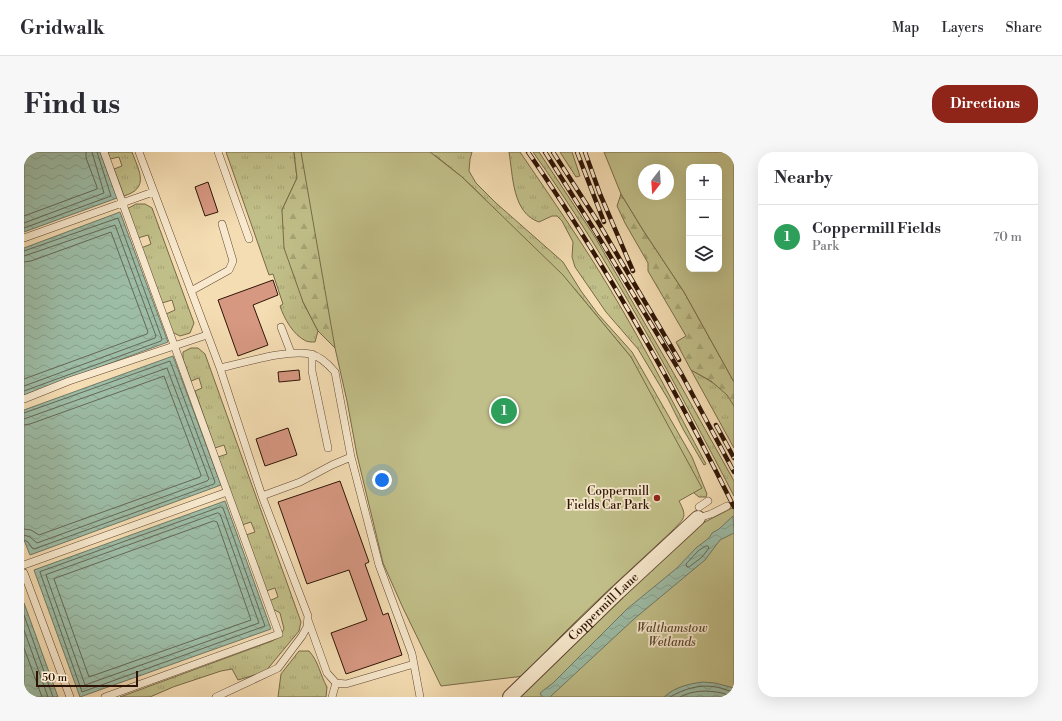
<!DOCTYPE html>
<meta charset="utf-8">
<style>
:root{--surface:#fff;--page:#f7f7f7;--text:#2b2b33;--muted:#7c7c81;--line:#e1e1e2;--accent:#8f2418}
body{margin:0;font-family:"Libre Bodoni",serif;background:var(--page);color:var(--text)}
.controls{position:absolute;right:12px;top:12px;display:grid;overflow:hidden;border-radius:8px;box-shadow:0 4px 16px #0002}
.controls button{width:36px;height:36px;display:grid;place-items:center;padding:0;border:0;border-bottom:1px solid var(--line);background:var(--surface);color:var(--text);font:20px sans-serif}
.compass{position:absolute;left:614px;top:12px;width:36px;height:36px;border-radius:50%;background:var(--surface);box-shadow:0 4px 16px #0002;rotate:197deg}
.scale{position:absolute;left:12px;bottom:10px;width:102px;box-sizing:border-box;padding-left:4px;border:2px solid #2e1406;border-top:0;font-size:11px;line-height:14px;white-space:nowrap;color:#2e1406;-webkit-text-stroke:3px #f8e9ce;paint-order:stroke}
.you{position:absolute;left:358px;top:328px;width:14px;height:14px;margin:-10px;border:3px solid #fff;border-radius:50%;background:#1a73e8;box-shadow:0 0 0 6px #1a73e833}
.badge{display:grid;place-items:center;width:26px;height:26px;border-radius:50%;background:var(--accent);color:#fff;font-size:13px;font-weight:700}
.pin{position:absolute;translate:-50% -50%;border:2px solid #fff;box-shadow:0 1px 4px #0006}
.list{margin:0;padding:0;list-style:none}
h2{display:flex;justify-content:space-between;align-items:center;height:52px;margin:0;padding:0 16px;font-size:17px}
h2 small{font-size:13px;font-weight:400;color:var(--muted)}
.list li{display:grid;grid-template-columns:26px 1fr auto;gap:12px;align-items:center;box-sizing:border-box;height:64px;padding:0 16px;border-top:1px solid var(--line)}
.list b{display:block;font-size:15px;white-space:nowrap}
.list p{margin:0;font-size:13px;white-space:nowrap;color:var(--muted)}
.list em{font-size:13px;font-style:normal;color:var(--muted)}
.icon{flex:none;width:22px;height:22px;fill:none;stroke:currentColor;stroke-width:2;stroke-linecap:round;stroke-linejoin:round}
.map{position:relative;flex:none;width:710px;height:545px;overflow:hidden;border-radius:16px}
header{display:flex;align-items:center;gap:24px;box-sizing:border-box;height:56px;padding:0 20px;background:var(--surface);border-bottom:1px solid var(--line)}
header strong{font-size:19px}
nav{display:flex;gap:22px;margin-inline-start:auto;font-size:14px}
.intro{display:flex;align-items:center;justify-content:space-between;box-sizing:border-box;height:96px;padding:0 24px}
h1{margin:0;font-size:28px}
.button{padding:10px 18px;border-radius:16px;background:var(--accent);color:#fff;font-size:14px;font-weight:700}
main{display:flex;gap:24px;padding:0 24px}
aside{flex:1;background:var(--surface);border-radius:16px;box-shadow:0 4px 16px #0002}
.map>svg:first-child{display:block}
.grass{fill:url(#grass-tufts);stroke:#786a48}
.forest{fill:url(#forest-firs);stroke:#786a48}
.green{fill:#c1bf89;stroke:#786a48;fill-rule:evenodd}
.water{fill:url(#water-waves);stroke:#717967}
.lines{fill:none;stroke-linecap:round;stroke-linejoin:round}
.shore{stroke:#666856;stroke-width:1}
.building{fill:#d79882;stroke:#2e1406}
.lane-casing{stroke:#604631;stroke-width:8}
.street-casing{stroke:#604631;stroke-width:16}
.lane{stroke:#f8e9ce;stroke-width:7}
.street{stroke:#f8e9ce;stroke-width:14}
.rail-casing{stroke:#2e1406;stroke-width:4.5}
.rail{stroke:#f8e9ce;stroke-width:3;stroke-dasharray:9;stroke-linecap:butt}
.poi-dot{fill:#8f2418;stroke:#f8e9ce;stroke-width:1.5}
.labels{text-anchor:middle;dominant-baseline:central;stroke-width:3.5;stroke-linejoin:round;paint-order:stroke}
.poi-label{font-size:12px;fill:#2e1406;stroke:#f8e9ce;text-anchor:end}
.street-label{font-size:12px;fill:#2e1406;stroke:#f8e9ce}
.park-label{font-size:12px;font-style:italic;fill:#5a472d;stroke:#f8e9ce}
</style>
<header>
<strong>Gridwalk</strong>
<nav><a>Map</a><a>Layers</a><a>Share</a></nav>
</header>
<div class="intro"><h1>Find us</h1><a class="button">Directions</a></div>
<main>
<div class="map">
<svg width="710" height="545" viewBox="0 0 710 545">
<defs>
<pattern id="grass-tufts" width="24" height="20" patternUnits="userSpaceOnUse"><rect width="24" height="20" fill="#c1bf89"/><path d="M3 7l-1-3M5 7V3M7 7l1-3M15 17l-1-3M17 17v-4M19 17l1-3" fill="none" stroke="#a6a375"/></pattern>
<pattern id="forest-firs" width="22" height="20" patternUnits="userSpaceOnUse"><rect width="22" height="20" fill="#c1bf89"/><path d="M5 1l3.5 6h-7zM16 11l3.5 6h-7z" fill="#a6a375"/></pattern>
<pattern id="water-waves" width="16" height="10" patternUnits="userSpaceOnUse"><rect width="16" height="10" fill="#9dbda7"/><path d="M0 5q4-4 8 0t8 0" fill="none" stroke="#88a28e"/></pattern>
</defs>
<rect width="100%" height="100%" fill="#f5ddb3"/>
<filter id="stains"><feTurbulence type="fractalNoise" baseFrequency=".005" numOctaves="4"/><feColorMatrix values="0 0 0 0 .2 0 0 0 0 .09 0 0 0 0 .02 0 0 0 .5 -.17"/></filter>
<radialGradient id="worn" r=".72"><stop offset=".6" stop-color="#630" stop-opacity="0"/><stop offset="1" stop-color="#630" stop-opacity=".3"/></radialGradient>
<!-- grass -->
<path class="grass" d="M84 0H108C115 19 126 36 100 44L90 17 98 14 95 5 86 7Z
M202 0H270L273 26 258 58 279 150 294 179 291 190C288 190 284 190 282 189 269 183 260 166 256 154L259 152 249 122 245 123Z
M390 0H448L446 7 445 19 452 31 472 51 539 110 557 139 574 162 608 200 668 305 683 342 682 345H675L670 341 607 205 549 135 536 140 458 44 438 25 412 4Z
M485 0H496C528 47 560 93 589 142 622 197 651 255 682 312L680 313 659 277 644 247 614 197 582 160 551 115 548 105 549 90 538 69 533 64H528L515 70C488 61 489 23 485 0Z
M509 0H515L571 85 657 234 710 329V344C649 227 586 108 509 0Z
M536 0H548L556 24 552 25Z
M112 52H121L128 56 170 171 166 181 156 184 148 180 142 162 151 158 148 148 138 151 117 96 127 92 124 83 114 86 103 57Z
M167 196H174L181 202 277 470 275 479 241 520 214 528 208 517 197 519 149 535 126 545H96L248 489 255 485 260 477 256 461 249 457 245 449 254 445 251 436 242 439 222 383 231 380 227 370 218 373 194 305 203 302 200 293 191 296 171 239 178 236 175 226 167 229 159 207V200Z
M667 218C681 226 705 238 710 254 710 262 710 287 710 296Z
M275 499H285C295 510 296 523 303 535L302 545H254L257 522Z"/>
<!-- forest -->
<path class="forest" d="M270 0H327L311 196 294 179 279 150 260 96 258 58 273 26Z
M597 42 619 78 660 140 710 230V254L703 243 687 229 667 218 652 190 662 184 624 119V111L601 71 593 54Z"/>
<!-- green -->
<path class="green" d="M277 0H406L438 25 539 123 607 205 678 336 655 349C664 366 660 366 648 379 598 426 545 472 500 524L417 534 379 456 359 411 333 303 323 249 311 196Z
M580 0H710V230L660 140 619 78 597 42ZM665 15H695V117H665ZM620 18H644V42H620Z
M710 355V545H496L645 401 677 372Z"/>
<!-- water -->
<path class="water" d="M0 0H76L93 46 0 80Z
M96 60 144 190 0 243V96Z
M149 204 197 333 6 403 0 388V258Z
M201 349 247 477 56 545 10 418Z
M709 364 710 381 696 388 681 408 610 467 526 545H518L516 541 529 531 603 457 653 416 672 396 685 386 688 381 695 377Z
M0 451 34 545H0Z
M679 530 691 531 710 536V545H640C651 535 664 532 679 530Z"/>
<g class="lines">
<!-- shore -->
<path class="shore" d="M0 64 73 37V35L62 6V0
M0 71 80 41 68 0
M0 76 87 44 73 0
M0 99 94 66 138 187 137 189 0 239
M0 104 91 73 132 184 131 186 0 234
M0 110 7 109 87 80 124 180 123 182 0 227
M0 261 146 209 191 330 190 332 10 397 8 396 4 390 0 388
M0 267 143 216 185 327 183 329 13 391 6 385 0 383
M0 273 6 272 140 224 177 323 176 325 15 383 7 378 0 377
M197 355 199 356 241 474 58 540 16 420Z
M194 361 196 362 235 471 61 533 22 423Z
M190 369 193 370 227 468 65 525 30 427Z
M682 394H684L685 396 678 405 665 415H663L662 412 674 399Z
M0 463 29 545
M0 478 24 545
M0 496 18 545
M646 545C660 537 675 532 692 535 698 536 704 539 710 540
M656 545C669 538 683 538 698 541 702 542 705 544 710 545"/>
</g>
<!-- building -->
<path class="building" d="M184 30 194 60 181 64 171 35Z
M249 128 254 143 229 153 244 193 214 204 194 148Z
M275 218 276 228 255 230 254 220Z
M264 276 273 303 241 314 232 287Z
M316 329 345 410 341 412 359 463 364 461 378 503 322 522 307 481 343 468 325 418 283 432 254 350Z"/>
<g class="lines">
<defs>
<path id="lane" d="M80 0 255 482 81 545
M115 0 196 216 238 344 284 464 283 475 278 484 254 516 192 545
M194 0 225 87
M0 86 129 40
M167 139 205 118 209 109 198 72
M257 175 267 201
M288 202V219L304 296
M196 216C220 211 263 197 286 202 296 204 305 213 311 220L327 305 355 413 388 502 396 545
M0 247 45 229 183 183
M238 344 276 330 308 313 327 305
M675 355 684 349
M674 366 687 362 703 354
M0 413 203 340
M0 421 46 545
M284 468 303 521 312 531 322 532 390 512
M308 545 312 531"/>
<g id="street">
<path id="s1" d="M486 545 594 440 674 366"/>
</g>
</defs>
<!-- lane casing -->
<use href="#lane" class="lane-casing"/>
<!-- street casing -->
<use href="#street" class="street-casing"/>
<!-- lane -->
<use href="#lane" class="lane"/>
<!-- street -->
<use href="#street" class="street"/>
<defs>
<path id="rail" d="M504 0C582 113 649 232 710 355
M521 0 571 79 658 223 710 320
M529 0 574 70 655 208
M553 0 580 70
M561 0 576 42 609 119
M692 273 710 306"/>
</defs>
<!-- rail casing -->
<use href="#rail" class="rail-casing"/>
<!-- rail -->
<use href="#rail" class="rail"/>
</g>
<!-- markers -->
<circle class="poi-dot" cx="633" cy="346" r="4"/>
<g class="labels">
<!-- poi labels -->
<g class="poi-label">
<text x="625" y="339">Coppermill<tspan x="625" dy="14">Fields Car Park</tspan></text>
</g>
<!-- street labels -->
<g class="street-label">
<text stroke="none"><textPath href="#s1" startOffset="130">Coppermill Lane</textPath></text>
</g>
<!-- park labels -->
<g class="park-label">
<text x="648" y="476">Walthamstow<tspan x="648" dy="14">Wetlands</tspan></text>
</g>
</g>
<rect width="100%" height="100%" filter="url(#stains)"/>
<rect width="100%" height="100%" fill="url(#worn)"/>
</svg>
<div class="controls">
<button>+</button>
<button>−</button>
<button><svg class="icon" aria-label="layers" viewBox="0 0 24 24"><path d="M12 4l9 5-9 5-9-5zM3 14l9 5 9-5"/></svg></button>
</div>
<svg class="compass" viewBox="-18 -18 36 36"><path d="M0-13l5 13h-10z" fill="#e53935"/><path d="M0 13l5-13h-10z" fill="#7c7c81"/></svg>
<div class="scale">50 m</div>
<div class="you"></div>
<div class="pin badge" style="left:480px;top:259px;background:#2e9e5b">1</div>
</div>
<aside>
<h2>Nearby<small></small></h2>
<ul class="list">
<li><span class="badge" style="background:#2e9e5b">1</span><div><b>Coppermill Fields</b><p>Park</p></div><em>70 m</em></li>
</ul>
</aside>
</main>
